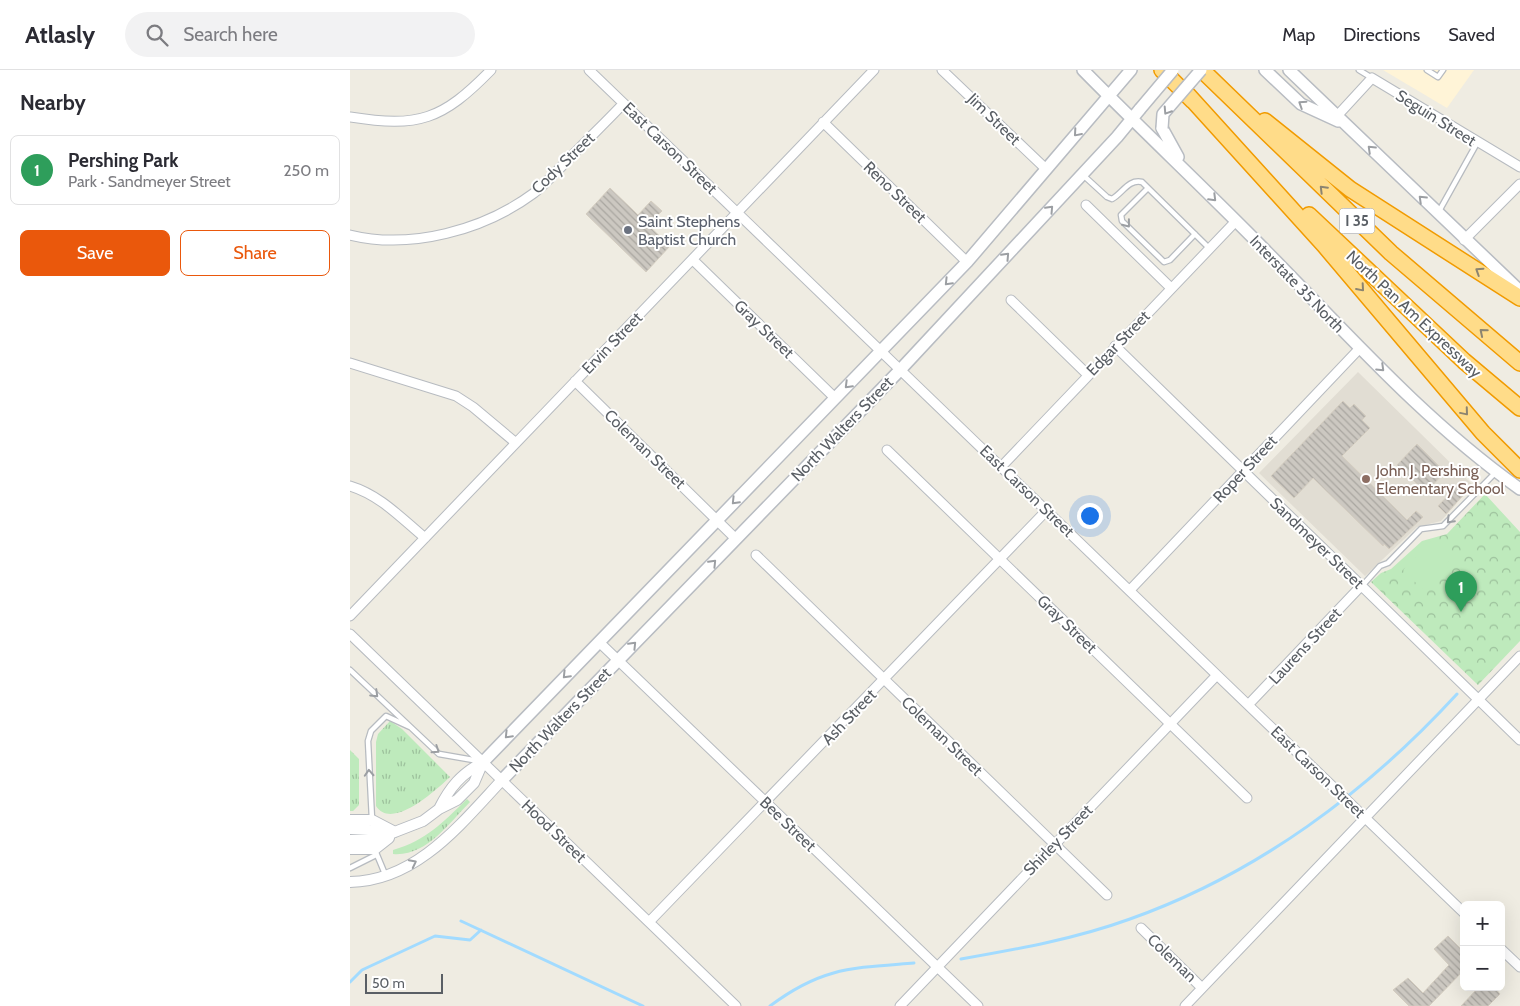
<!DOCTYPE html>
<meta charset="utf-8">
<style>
:root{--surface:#fff;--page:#f2f2f3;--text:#2b2b33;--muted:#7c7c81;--line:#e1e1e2;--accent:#ea580c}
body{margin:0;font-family:Cabin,sans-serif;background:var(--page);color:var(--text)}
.controls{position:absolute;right:15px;bottom:15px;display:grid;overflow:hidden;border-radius:8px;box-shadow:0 5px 20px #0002}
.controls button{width:45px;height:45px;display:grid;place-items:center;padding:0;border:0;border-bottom:1px solid var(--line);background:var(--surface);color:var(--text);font:25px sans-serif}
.scale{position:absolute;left:15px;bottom:12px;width:78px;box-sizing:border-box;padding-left:5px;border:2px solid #5a5f65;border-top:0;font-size:14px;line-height:18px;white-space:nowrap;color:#5a5f65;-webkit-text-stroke:4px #fff;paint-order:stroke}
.you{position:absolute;left:739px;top:445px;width:18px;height:18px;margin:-12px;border:4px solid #fff;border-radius:50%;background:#1a73e8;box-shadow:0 0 0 8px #1a73e833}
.badge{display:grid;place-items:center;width:32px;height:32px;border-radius:50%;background:var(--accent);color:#fff;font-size:16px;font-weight:700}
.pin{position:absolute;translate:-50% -41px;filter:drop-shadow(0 1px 2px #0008)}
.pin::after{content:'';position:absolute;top:26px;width:18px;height:15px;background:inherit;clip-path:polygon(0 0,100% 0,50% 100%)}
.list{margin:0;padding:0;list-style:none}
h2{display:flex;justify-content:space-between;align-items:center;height:65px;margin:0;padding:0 20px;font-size:21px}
h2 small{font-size:16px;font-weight:400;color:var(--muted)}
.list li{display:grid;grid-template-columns:32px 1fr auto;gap:15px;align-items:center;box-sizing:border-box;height:70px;margin:0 10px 10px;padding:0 10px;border:1px solid var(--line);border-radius:8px}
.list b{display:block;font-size:19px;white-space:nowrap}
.list p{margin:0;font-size:16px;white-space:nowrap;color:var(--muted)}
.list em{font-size:16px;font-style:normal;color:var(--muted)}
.actions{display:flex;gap:10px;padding:15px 20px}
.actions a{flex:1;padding:11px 0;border:1px solid var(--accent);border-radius:8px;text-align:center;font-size:18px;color:var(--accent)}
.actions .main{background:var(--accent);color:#fff}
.icon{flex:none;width:28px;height:28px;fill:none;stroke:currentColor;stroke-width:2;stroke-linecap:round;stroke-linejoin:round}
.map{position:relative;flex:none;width:1170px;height:936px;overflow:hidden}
header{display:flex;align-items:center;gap:30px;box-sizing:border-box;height:70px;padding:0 25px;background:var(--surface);border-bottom:1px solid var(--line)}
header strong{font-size:24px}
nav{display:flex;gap:28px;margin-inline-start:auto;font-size:18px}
.search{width:350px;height:45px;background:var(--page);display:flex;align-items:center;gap:12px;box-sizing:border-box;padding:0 18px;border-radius:28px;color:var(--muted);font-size:19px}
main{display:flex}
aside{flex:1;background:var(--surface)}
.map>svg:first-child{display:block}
.commercial{fill:#fff4d7}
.education{fill:#e1ddd3}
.grass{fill:url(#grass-tufts)}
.park{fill:url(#park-crowns)}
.pitch{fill:#beeabc}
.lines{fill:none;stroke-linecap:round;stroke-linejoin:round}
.stream{stroke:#a2dbff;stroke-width:3}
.building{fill:url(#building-back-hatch);stroke:#d4cdc0}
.service-casing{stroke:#b7bbc0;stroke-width:7}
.minor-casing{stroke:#b7bbc0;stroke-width:11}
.tertiary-casing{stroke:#b7bbc0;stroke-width:12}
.secondary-casing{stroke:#b8bcc2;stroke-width:14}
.motorway-casing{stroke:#f19b00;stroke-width:18}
.service{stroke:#fff;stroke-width:4.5}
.minor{stroke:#fff;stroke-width:9}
.tertiary{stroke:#fff;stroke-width:10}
.secondary{stroke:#fff;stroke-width:11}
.motorway{stroke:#ffdc89;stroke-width:15}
.secondary-bridge-casing{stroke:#b8bcc2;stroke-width:14;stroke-linecap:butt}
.secondary-bridge{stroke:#fff;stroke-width:11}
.oneway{stroke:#9c9fa3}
.oneway2{stroke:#8c8470}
.worship-dot{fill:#6b7280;stroke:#fff;stroke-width:2}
.education-dot{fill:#8d6e63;stroke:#fff;stroke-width:2}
.labels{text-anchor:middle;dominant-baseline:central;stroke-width:4;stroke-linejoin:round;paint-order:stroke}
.shield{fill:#fff;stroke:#8c8f93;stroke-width:1}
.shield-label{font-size:15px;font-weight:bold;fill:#5a5f65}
.street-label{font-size:16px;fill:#5a5f65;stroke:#fff}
.worship-label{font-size:16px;fill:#5b616d;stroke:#fff;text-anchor:start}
.education-label{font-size:16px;fill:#785e54;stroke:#fff;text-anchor:start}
</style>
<header>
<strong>Atlasly</strong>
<div class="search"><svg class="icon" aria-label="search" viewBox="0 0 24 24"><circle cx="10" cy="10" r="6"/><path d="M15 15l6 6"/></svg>Search here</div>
<nav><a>Map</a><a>Directions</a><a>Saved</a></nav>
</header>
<main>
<aside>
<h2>Nearby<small></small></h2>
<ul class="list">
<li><span class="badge" style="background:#2e9e5b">1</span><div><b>Pershing Park</b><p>Park · Sandmeyer Street</p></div><em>250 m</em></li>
</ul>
<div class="actions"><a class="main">Save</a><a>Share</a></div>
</aside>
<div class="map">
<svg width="1170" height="936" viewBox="0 0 1170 936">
<defs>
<pattern id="grass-tufts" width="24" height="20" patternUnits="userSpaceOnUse" patternTransform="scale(1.25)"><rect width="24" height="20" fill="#beeabc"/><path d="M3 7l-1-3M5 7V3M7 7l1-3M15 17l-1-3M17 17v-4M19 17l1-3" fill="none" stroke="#9dc19c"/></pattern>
<pattern id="park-crowns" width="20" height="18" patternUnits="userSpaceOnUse" patternTransform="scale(1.25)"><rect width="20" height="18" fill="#beeabc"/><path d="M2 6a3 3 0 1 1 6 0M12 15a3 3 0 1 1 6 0" fill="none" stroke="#9dc19c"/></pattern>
<pattern id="building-back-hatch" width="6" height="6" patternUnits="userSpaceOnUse" patternTransform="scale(1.25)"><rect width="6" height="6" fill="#ccc8c1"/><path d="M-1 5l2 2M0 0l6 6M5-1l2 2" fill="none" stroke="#a9a6a0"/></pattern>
</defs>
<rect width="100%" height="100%" fill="#efece2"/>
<!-- commercial -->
<path class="commercial" d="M1033 0H1124L1097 38Z"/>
<!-- education -->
<path class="education" d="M1008 302 1123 415 1091 451 1067 457 1015 506 909 403Z"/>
<!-- grass -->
<path class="grass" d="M40 651 52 659 100 707C86 720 42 761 26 736V672L28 664Z
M0 680 9 689V735L3 741H0Z
M117 729 120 732C99 753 76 787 43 784V780C77 770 92 753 117 729Z"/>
<!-- park -->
<path class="park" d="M1135 424 1170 462V571L1128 615 1021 512 1031 503 1041 499 1072 471 1097 464Z"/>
<!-- pitch -->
<path class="pitch" d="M1081 471 1100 490 1072 519 1053 500Z"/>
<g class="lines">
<!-- stream -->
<path class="stream" d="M111 851 293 936
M611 889C668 879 725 869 780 849 907 804 1017 722 1107 624
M0 912 12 900 85 866 120 870 131 860
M420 936C472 897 502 898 564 893"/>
</g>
<!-- building -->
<path class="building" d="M260 118 288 145 301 131 312 141 298 155 320 176 296 202 236 144Z
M993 331 1000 338 1004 334 1016 346 1012 350 1020 358 992 386 1057 450 1066 441 1073 447 1039 479 1034 474 1033 476 963 408 944 428 921 406Z
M1067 374 1095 402 1076 422 1047 395Z
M1108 415 1116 422 1096 444 1088 436Z
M1098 866 1114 882V900L1079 936H1059L1043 920 1058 908 1073 923 1099 895 1084 879Z
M1129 917H1144L1150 924 1138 936H1111Z"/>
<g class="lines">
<defs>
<path id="service" d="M1009 0 1022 8
M1077 0 1088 7 1093 0
M733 105 757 127 762 129C773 123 778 109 792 112L859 178
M798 118 771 145 772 151 814 192 820 190 845 164
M1088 143 1127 73
M1012 516 1030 496 1038 493 1071 459 1093 456 1146 402
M0 600 89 684 129 691
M22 749 18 671 21 661 36 646 60 657
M25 780 35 804
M0 798 26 785"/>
<path id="minor" d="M239 0 1114 843
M592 0 696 99
M987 46 1022 8 1170 97
M0 47C69 58 92 50 141 0
M473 52 617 192
M736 135 821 218
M0 165C61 180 134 160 184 123 194 115 203 105 212 96 232 75 253 55 273 34
M1114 170 1170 114
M343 190 485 328
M661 230 737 304
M765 276 1170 670
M0 293 106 326 123 337 166 373
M225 311 386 469
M537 380 897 728
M652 396 886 151
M0 416C30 425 51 448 75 468
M406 485 757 825
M780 520 1010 278
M0 546 524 0
M0 564 386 936
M249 572 628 936
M898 635 1011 516
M299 852 697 440
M791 858 852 918
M1151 879 1170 897
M550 936 867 605
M835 936 1170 586"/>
<path id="tertiary" d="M89 739C100 717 111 704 133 692
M0 750H22L45 762
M0 759 37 761
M0 770H24L73 751 89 739 107 730 124 713 133 692
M0 779H25L39 768
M0 812C66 811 110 755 152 710"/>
<path id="secondary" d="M733 0C792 60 854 118 913 178 996 262 1074 351 1170 419
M915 0 951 34 988 51
M939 0 1170 221
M812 58 828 87
M133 692 617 192 781 0
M152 710 551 299 767 67 790 39"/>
<path id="motorway" d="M812 0 843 31
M852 0 1041 183 1170 293
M838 25 974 175 1133 363 1170 400
M915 51 1000 119 1170 228
M959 145 1114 291 1170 338"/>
</defs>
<!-- service casing -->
<use href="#service" class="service-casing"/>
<!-- minor casing -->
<use href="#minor" class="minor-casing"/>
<!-- tertiary casing -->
<use href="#tertiary" class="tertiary-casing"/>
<!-- secondary casing -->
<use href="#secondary" class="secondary-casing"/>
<!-- motorway casing -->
<use href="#motorway" class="motorway-casing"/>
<!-- service -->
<use href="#service" class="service"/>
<!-- minor -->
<use href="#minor" class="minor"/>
<!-- tertiary -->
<use href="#tertiary" class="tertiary"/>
<!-- secondary -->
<use href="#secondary" class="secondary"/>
<!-- motorway -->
<use href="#motorway" class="motorway"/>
<defs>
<path id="secondary-bridge" d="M790 39 823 0
M812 58 813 44 851 0"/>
</defs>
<!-- secondary-bridge casing -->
<use href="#secondary-bridge" class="secondary-bridge-casing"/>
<!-- secondary-bridge -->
<use href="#secondary-bridge" class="secondary-bridge"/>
</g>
<!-- one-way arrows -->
<defs><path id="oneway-chevron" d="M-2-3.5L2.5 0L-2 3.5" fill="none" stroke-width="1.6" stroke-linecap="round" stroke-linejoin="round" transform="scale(1.25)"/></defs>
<g class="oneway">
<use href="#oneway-chevron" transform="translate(952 34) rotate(-147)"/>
<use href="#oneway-chevron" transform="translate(817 41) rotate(123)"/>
<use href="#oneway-chevron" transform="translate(727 63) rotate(131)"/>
<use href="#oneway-chevron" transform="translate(1021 79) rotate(-136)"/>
<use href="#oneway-chevron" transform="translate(863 128) rotate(45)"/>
<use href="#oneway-chevron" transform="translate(1072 129) rotate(-136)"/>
<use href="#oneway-chevron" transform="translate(700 139) rotate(-47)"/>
<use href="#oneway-chevron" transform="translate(777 154) rotate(52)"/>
<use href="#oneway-chevron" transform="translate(656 186) rotate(-47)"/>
<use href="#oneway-chevron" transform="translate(598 212) rotate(134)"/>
<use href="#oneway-chevron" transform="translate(1031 298) rotate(44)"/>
<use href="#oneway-chevron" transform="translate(498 315) rotate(135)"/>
<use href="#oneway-chevron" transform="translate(385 431) rotate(134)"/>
<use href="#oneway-chevron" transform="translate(1100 450) rotate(134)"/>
<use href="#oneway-chevron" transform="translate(363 493) rotate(-46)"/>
<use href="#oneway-chevron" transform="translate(283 575) rotate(-46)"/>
<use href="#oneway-chevron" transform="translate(216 605) rotate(134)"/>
<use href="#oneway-chevron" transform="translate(25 624) rotate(44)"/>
<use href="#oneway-chevron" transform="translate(158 665) rotate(134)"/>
<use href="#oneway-chevron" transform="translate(86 680) rotate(34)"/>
<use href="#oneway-chevron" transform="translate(19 703) rotate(-93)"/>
<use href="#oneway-chevron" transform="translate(63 793) rotate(-27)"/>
</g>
<g class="oneway2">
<use href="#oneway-chevron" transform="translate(973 119) rotate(-135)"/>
<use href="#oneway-chevron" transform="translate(1129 201) rotate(-147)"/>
<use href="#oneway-chevron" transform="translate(1011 218) rotate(49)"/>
<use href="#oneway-chevron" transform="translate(1133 262) rotate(-140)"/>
<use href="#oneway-chevron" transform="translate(1115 342) rotate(50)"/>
</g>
<!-- markers -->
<circle class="worship-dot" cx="278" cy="160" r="5"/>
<circle class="education-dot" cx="1016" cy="409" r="5"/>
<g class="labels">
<!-- shield labels -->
<rect class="shield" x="989.5" y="138.5" width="35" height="25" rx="4"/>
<g class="shield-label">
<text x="1007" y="151">I 35</text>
</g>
<!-- street labels -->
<g class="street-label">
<text transform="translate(1086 48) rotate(32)">Seguin Street</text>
<text transform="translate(644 49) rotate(44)">Jim Street</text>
<text transform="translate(320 78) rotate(44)">East Carson Street</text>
<text transform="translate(213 93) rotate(-44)">Cody Street</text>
<text transform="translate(545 122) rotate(44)">Reno Street</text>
<text transform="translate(947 214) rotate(46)">Interstate 35 North</text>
<text transform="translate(1064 244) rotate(43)">North Pan Am Expressway</text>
<text transform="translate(414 259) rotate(44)">Gray Street</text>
<text transform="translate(262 273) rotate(-46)">Ervin Street</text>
<text transform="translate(768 273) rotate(-46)">Edgar Street</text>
<text transform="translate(492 359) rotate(-46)">North Walters Street</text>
<text transform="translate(295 379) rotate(44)">Coleman Street</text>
<text transform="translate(895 399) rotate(-47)">Roper Street</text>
<text transform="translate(677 421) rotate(44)">East Carson Street</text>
<text transform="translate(967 473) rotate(44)">Sandmeyer Street</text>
<text transform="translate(717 554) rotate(44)">Gray Street</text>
<text transform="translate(955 576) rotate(-47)">Laurens Street</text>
<text transform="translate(499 647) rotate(-46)">Ash Street</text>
<text transform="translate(210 650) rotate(-46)">North Walters Street</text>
<text transform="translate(592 666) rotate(44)">Coleman Street</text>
<text transform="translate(968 702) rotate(44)">East Carson Street</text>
<text transform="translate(438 754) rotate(44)">Bee Street</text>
<text transform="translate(204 761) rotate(44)">Hood Street</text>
<text transform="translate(708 770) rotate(-46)">Shirley Street</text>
<text transform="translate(822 888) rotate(44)">Coleman</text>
</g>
<!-- worship labels -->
<g class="worship-label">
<text x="288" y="151">Saint Stephens<tspan x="288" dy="18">Baptist Church</tspan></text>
</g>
<!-- education labels -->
<g class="education-label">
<text x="1026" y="400">John J. Pershing<tspan x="1026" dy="18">Elementary School</tspan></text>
</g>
</g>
</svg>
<div class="controls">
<button>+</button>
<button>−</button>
</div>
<div class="scale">50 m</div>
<div class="you"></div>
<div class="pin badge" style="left:1111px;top:542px;background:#2e9e5b">1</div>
</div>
</main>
